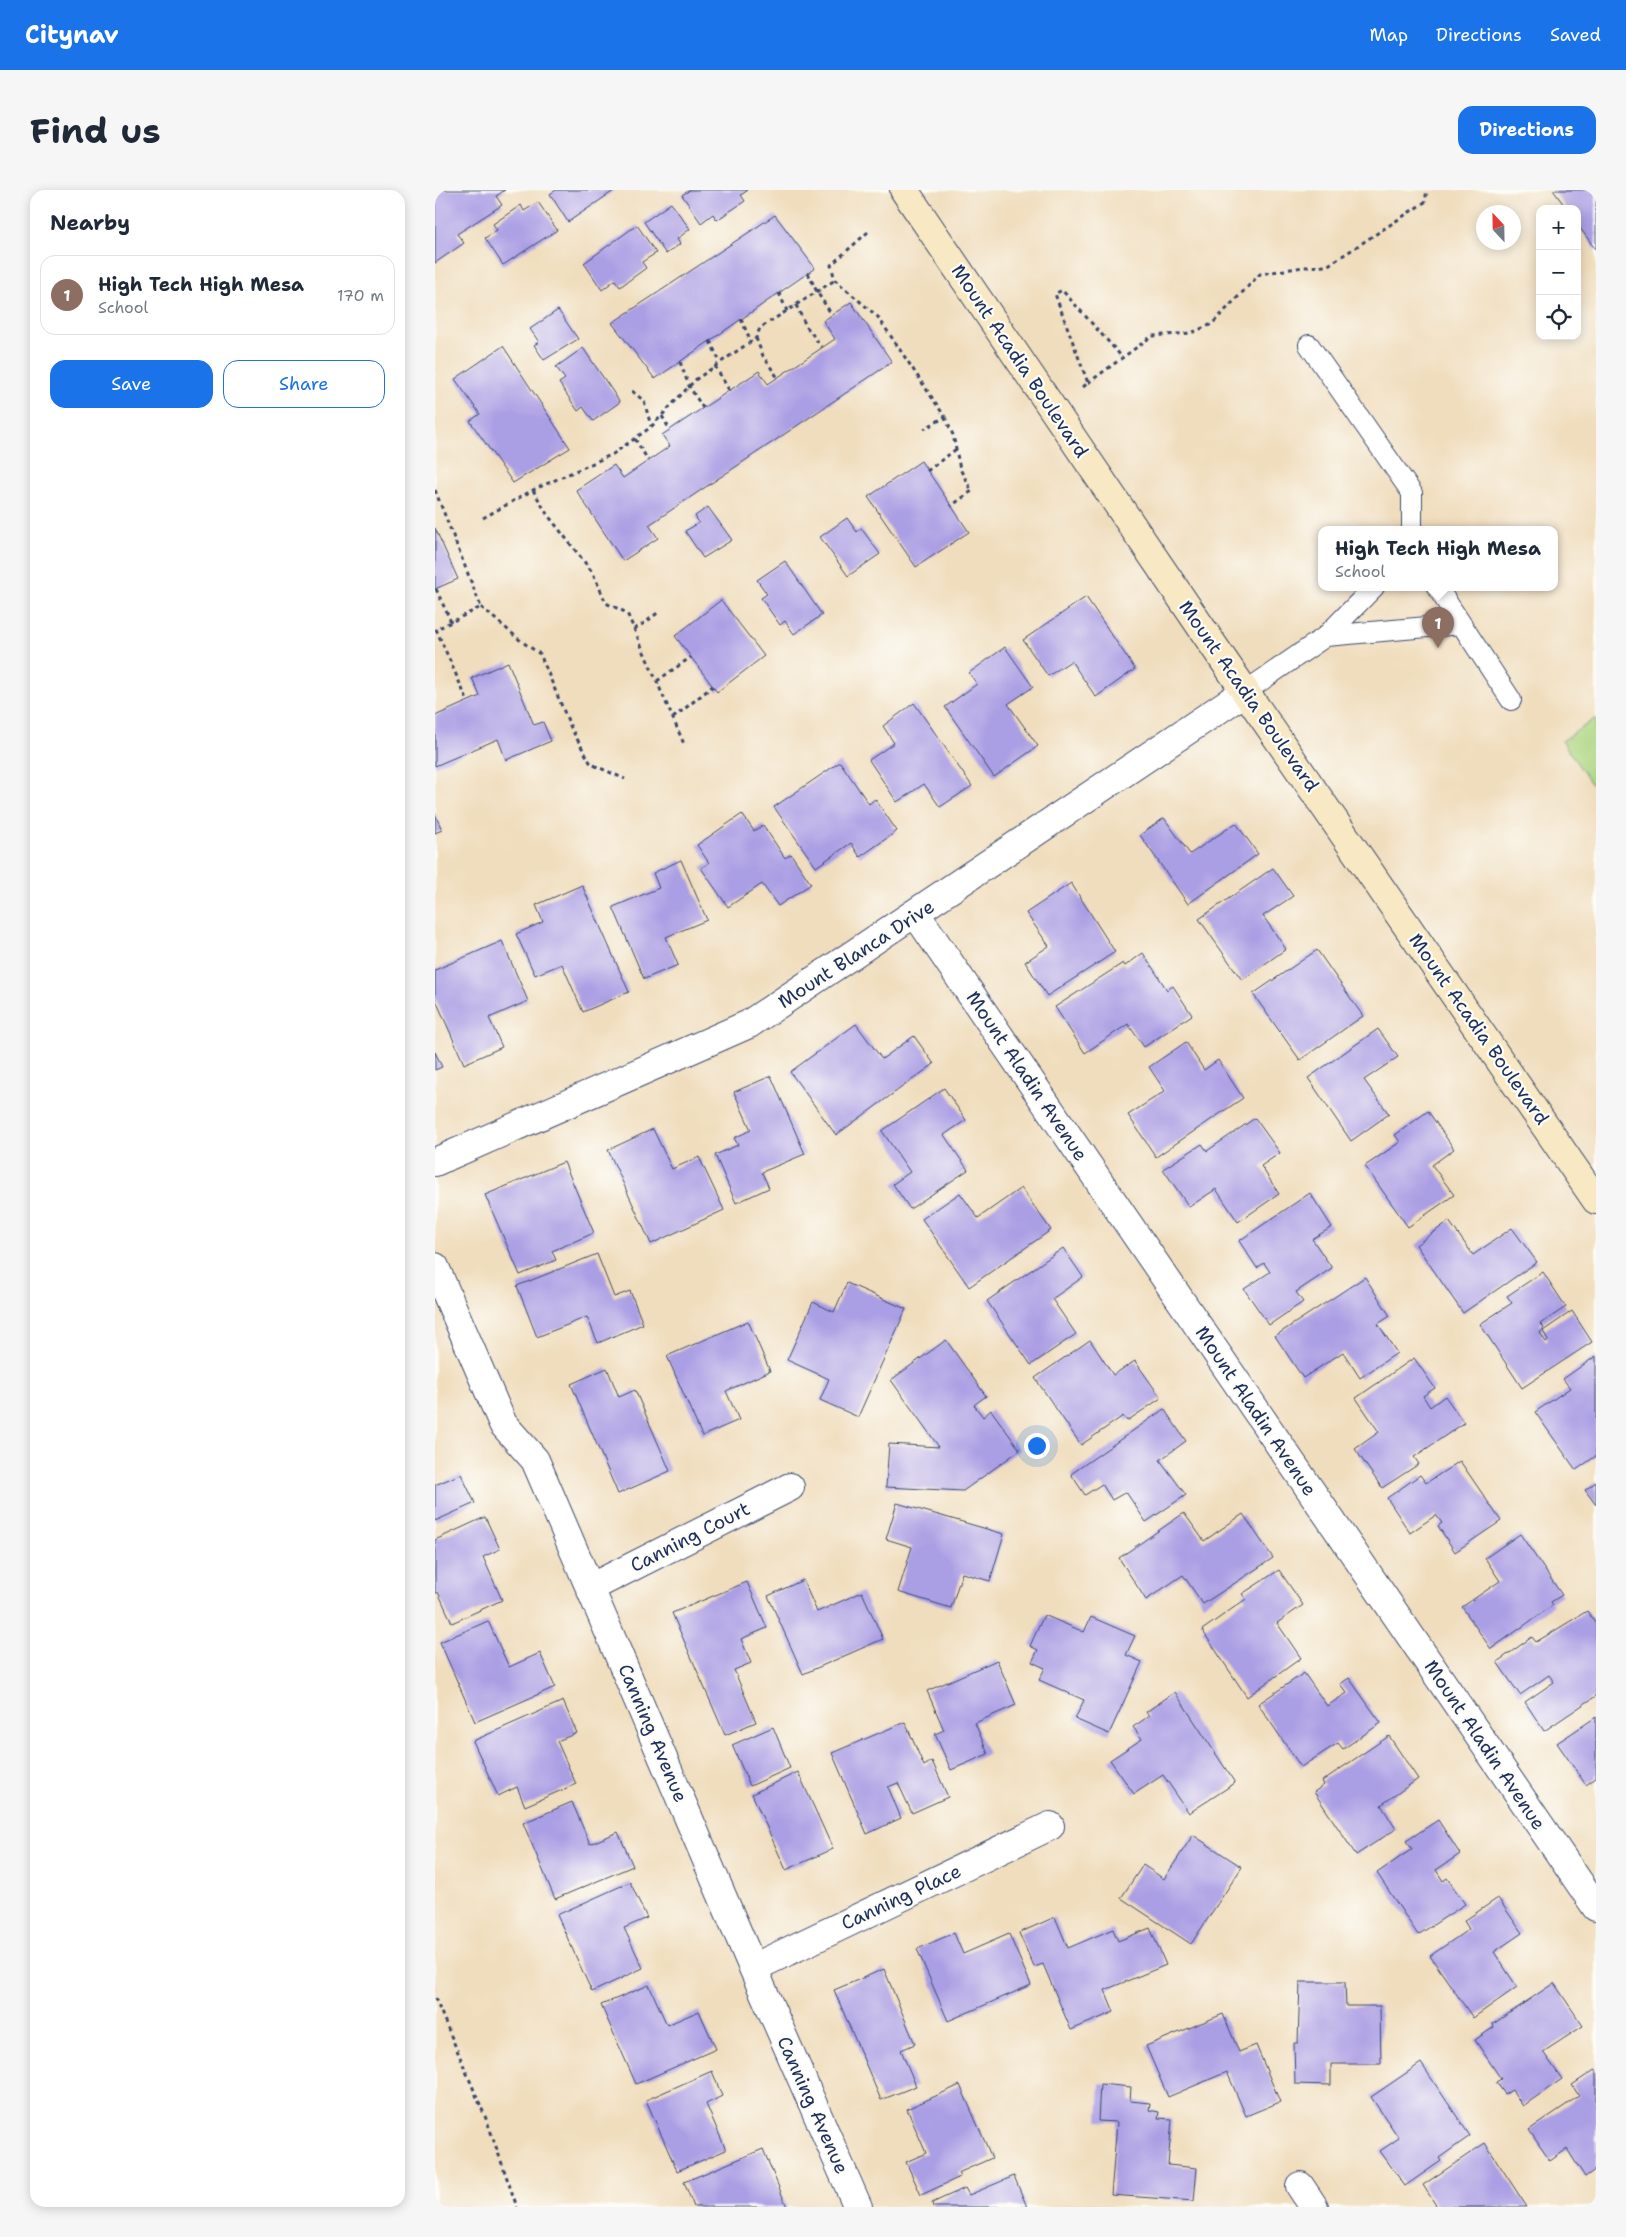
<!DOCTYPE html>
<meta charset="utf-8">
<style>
:root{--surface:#fff;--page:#f6f6f7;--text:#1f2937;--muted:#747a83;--line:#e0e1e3;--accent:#1a73e8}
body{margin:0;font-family:"Shantell Sans",sans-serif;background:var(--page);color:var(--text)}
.controls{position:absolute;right:15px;top:15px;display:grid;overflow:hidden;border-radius:10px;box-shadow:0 2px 12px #0003}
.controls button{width:45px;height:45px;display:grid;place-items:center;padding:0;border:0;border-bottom:1px solid var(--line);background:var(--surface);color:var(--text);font:25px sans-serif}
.compass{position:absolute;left:1041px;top:15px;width:45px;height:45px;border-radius:50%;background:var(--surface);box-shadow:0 2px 12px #0003;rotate:338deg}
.you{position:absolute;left:601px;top:1255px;width:18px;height:18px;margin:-12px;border:4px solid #fff;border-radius:50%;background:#1a73e8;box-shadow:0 0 0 8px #1a73e833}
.badge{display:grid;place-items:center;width:32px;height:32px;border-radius:50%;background:var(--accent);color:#fff;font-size:16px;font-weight:700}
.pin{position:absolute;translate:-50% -41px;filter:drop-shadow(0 1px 2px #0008)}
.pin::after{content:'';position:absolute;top:26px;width:18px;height:15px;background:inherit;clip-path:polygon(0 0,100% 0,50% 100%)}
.popup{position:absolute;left:883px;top:336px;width:240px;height:65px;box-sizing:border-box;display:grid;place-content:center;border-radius:10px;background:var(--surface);filter:drop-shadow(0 1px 4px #0005);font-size:16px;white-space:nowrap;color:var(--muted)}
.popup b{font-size:19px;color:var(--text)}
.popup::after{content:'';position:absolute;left:50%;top:100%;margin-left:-10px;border:10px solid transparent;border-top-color:var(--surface)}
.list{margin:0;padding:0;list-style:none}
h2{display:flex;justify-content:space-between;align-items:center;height:65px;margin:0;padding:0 20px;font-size:21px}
h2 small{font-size:16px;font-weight:400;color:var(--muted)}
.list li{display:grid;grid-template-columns:32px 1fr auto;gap:15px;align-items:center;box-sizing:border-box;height:80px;margin:0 10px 10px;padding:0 10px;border:1px solid var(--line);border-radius:15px}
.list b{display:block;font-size:19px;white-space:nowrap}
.list p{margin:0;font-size:16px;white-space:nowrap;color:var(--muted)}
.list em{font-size:16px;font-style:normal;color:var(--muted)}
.actions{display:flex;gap:10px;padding:15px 20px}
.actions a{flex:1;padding:11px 0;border:1px solid var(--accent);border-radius:15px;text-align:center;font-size:18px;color:var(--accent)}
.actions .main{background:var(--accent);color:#fff}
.icon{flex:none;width:28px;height:28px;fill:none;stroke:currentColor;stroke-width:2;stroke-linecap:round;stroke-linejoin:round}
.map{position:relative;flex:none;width:1161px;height:2017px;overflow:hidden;border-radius:15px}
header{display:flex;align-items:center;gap:30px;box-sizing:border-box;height:70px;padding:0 25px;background:var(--accent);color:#fff}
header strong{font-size:24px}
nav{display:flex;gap:28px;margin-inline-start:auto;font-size:18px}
.intro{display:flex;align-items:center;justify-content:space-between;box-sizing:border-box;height:120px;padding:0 30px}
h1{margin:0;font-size:35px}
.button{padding:12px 22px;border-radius:15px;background:var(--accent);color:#fff;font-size:18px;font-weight:700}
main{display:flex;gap:30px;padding:0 30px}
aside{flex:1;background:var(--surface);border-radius:15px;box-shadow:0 2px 12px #0003}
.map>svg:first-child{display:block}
.green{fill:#add682;stroke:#648270}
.building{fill:#aa9ee4}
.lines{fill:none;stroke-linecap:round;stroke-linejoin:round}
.lane-casing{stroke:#3b496c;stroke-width:22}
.street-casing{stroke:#3b496c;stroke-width:30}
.secondary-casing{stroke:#3b496c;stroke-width:30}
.path{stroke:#3b496c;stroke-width:3;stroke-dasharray:4 4;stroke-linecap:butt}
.lane{stroke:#fff;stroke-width:20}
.street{stroke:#fff;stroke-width:28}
.secondary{stroke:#f8e8c3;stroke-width:28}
.labels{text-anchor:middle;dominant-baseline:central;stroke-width:4.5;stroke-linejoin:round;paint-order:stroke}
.street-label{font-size:19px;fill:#1b2f5e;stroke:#fdfcf7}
</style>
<header>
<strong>Citynav</strong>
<nav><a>Map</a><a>Directions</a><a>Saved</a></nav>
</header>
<div class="intro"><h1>Find us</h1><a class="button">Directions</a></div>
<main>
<aside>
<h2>Nearby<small></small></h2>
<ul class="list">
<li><span class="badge" style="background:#8d6e63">1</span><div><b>High Tech High Mesa</b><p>School</p></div><em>170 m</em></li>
</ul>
<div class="actions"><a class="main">Save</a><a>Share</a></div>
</aside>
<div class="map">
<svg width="1161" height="2017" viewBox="0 0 1161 2017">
<rect width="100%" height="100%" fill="#fdfcf7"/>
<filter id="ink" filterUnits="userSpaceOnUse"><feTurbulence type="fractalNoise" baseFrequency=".02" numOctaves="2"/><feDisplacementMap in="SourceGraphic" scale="10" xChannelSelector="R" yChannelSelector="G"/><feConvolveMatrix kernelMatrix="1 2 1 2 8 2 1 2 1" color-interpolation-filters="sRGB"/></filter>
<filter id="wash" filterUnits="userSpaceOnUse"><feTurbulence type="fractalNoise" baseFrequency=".0096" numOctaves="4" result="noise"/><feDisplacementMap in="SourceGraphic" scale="20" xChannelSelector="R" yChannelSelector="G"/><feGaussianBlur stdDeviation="1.12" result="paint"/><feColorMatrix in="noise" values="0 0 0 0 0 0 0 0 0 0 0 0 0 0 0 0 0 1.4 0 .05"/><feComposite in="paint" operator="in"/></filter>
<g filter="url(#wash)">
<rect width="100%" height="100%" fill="#f0ddbd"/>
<!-- green -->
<path class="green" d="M1161 528V601L1127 551Z"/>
<g id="blocks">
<!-- building -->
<path class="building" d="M0 0H70L61 6 67 15 22 44 29 53 0 73Z
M121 0H180L133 32 115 4Z
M255 0H313L306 5 310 11 282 30 278 24 266 33 247 5Z
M1118 0H1161V60L1142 34V19H1132Z
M103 12 122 40 68 75 50 48 62 40 58 34 86 15 89 21Z
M236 13 255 39 242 49 245 54 231 64 209 32Z
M340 25 380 78 220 189 177 133Z
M202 35 221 63 207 72 211 78 185 97 180 90 167 100 149 73Z
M416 112 457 172 214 335 223 348 188 371 141 300 179 275 188 288 235 256 227 245 324 181 333 194 400 149 388 131Z
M123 120 143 149 109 170 99 155 104 152 95 139Z
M68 156 135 258 78 293 35 231 45 224 20 189Z
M148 158 185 212 158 231 148 217 143 221 124 193 130 189 121 177Z
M486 271 534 342 481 377 433 307Z
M273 317 297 350 268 368 250 341 264 333 260 326Z
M412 328 422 342 426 338 445 364 413 386 385 347Z
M0 338 23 389 0 399Z
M350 371 387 425 359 444 350 431 345 435 326 408 332 404 322 390Z
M651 407 700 479 661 507 636 471 613 486 588 450Z
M286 410 329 466 282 502 240 446Z
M570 457 598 497 573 514 603 556 559 587 510 517 542 494 534 483Z
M73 472 99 535 108 532 116 551 71 570 63 549 0 576V526L45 506 37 488Z
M479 513 537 596 505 617 489 594 462 612 434 570 459 553 448 536Z
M405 572 434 614 440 609 462 641 425 667 416 653 381 677 339 617Z
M0 624 7 640 0 643Z
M307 624 319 641 328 635 350 668 356 664 376 694 343 716 327 694 293 717 266 678 274 673 262 655Z
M729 628 755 664 801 633 823 664 753 714 705 645Z
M246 670 272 730 231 747 243 775 209 789 178 717 224 698 218 683Z
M838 678 858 706 828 726 851 759 807 790 764 729Z
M636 693 680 762 612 806 590 772 614 756 591 723Z
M147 695 194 802 148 822 127 774 100 785 81 744 108 732 101 715Z
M67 751 93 811 54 828 67 857 29 874 0 808V780Z
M882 760 928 826 865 870 818 804Z
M708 763 732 800 738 796 757 825 709 857 693 834 650 863 620 817 688 773 690 776Z
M421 834 447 869 479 846 499 874 401 945 355 882Z
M943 839 963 867 929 890 954 924 916 951 873 888Z
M751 852 769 880 783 870 808 908 721 967 693 925 730 901 714 877Z
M0 862 7 877 0 880Z
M336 886 370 964 327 982 334 998 301 1013 280 965 303 955 299 948 316 940 299 902Z
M509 898 531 930 509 945 533 980 475 1019 458 994 475 982 447 941Z
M993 921 1019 959 997 975 1019 1005 973 1037 930 976 965 952 960 945Z
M820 928 845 963 826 976 844 1004 803 1032 781 999 754 1017 728 979 767 954 772 961Z
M218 939 237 979 264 967 289 1020 216 1054 173 960Z
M129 972 159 1043 117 1061 121 1070 85 1085 50 1005Z
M586 998 616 1040 534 1097 487 1029 525 1003 543 1028Z
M875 1003 897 1037 877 1049 897 1078 861 1102 868 1112 834 1135 809 1099 835 1082 829 1073 822 1078 804 1051Z
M1014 1031 1038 1065 1077 1038 1102 1072 1028 1123 981 1055Z
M628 1058 648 1087 617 1109 641 1144 596 1175 552 1111Z
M162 1064 179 1107 195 1101 208 1134 163 1153 152 1127 102 1147 82 1096Z
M1108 1082 1131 1117 1105 1134 1109 1138 1105 1143 1111 1152 1113 1150 1108 1141 1137 1121 1157 1152 1087 1198 1045 1134 1077 1113 1072 1106Z
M930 1087 955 1126 943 1134 962 1163 925 1188 908 1162 868 1188 840 1146Z
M412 1093 471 1119 423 1227 385 1210 394 1189 352 1170 378 1112 399 1122Z
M313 1131 335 1181 291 1201 304 1230 267 1246 232 1166Z
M511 1150 551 1206 539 1215 548 1227 556 1220 585 1260 528 1301 451 1297 454 1254 504 1257 456 1190Z
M655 1150 678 1185 700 1171 726 1208 692 1231 688 1226 646 1255 600 1188Z
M1161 1166V1266L1141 1280 1100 1222 1135 1198 1128 1189Z
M979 1168 1000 1198 988 1206 995 1217 1010 1206 1029 1233 979 1267 984 1274 947 1298 920 1259 944 1242 921 1208Z
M172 1178 184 1207 200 1200 235 1281 183 1304 136 1194Z
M729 1219 751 1251 725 1270 751 1305 711 1332 691 1302 677 1310 667 1294 650 1305 636 1284Z
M1025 1271 1066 1331 1020 1362 1003 1336 1007 1333 1001 1325 975 1343 952 1308 985 1285 991 1293Z
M26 1284 40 1313 0 1331V1295Z
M1161 1292V1315L1150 1300Z
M462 1313 569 1344 555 1391 527 1383 516 1418 463 1402 477 1357 451 1349Z
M749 1323 769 1351 808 1324 838 1368 768 1414 748 1385 711 1410 684 1368Z
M50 1327 65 1359 48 1367 67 1410 17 1433 3 1402 0 1404V1350Z
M1085 1344 1127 1405 1116 1412 1118 1415 1056 1459 1027 1417 1065 1391 1050 1368Z
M844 1380 868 1415 842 1433 866 1468 812 1507 767 1440 811 1409 807 1404Z
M368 1390 382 1422 427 1402 448 1449 368 1484 333 1406Z
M312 1392 332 1438 306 1449 316 1473 299 1480 321 1532 290 1545 237 1423Z
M1152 1421 1161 1434V1506L1109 1541 1090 1512 1119 1492 1114 1485 1085 1505 1062 1472 1097 1447 1101 1452Z
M609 1425 649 1442 656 1427 700 1446 691 1465 707 1472 674 1544 640 1529 649 1510 604 1490 610 1478 597 1472 603 1460 595 1456Z
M53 1431 74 1477 105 1463 120 1497 40 1532 5 1452Z
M562 1470 581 1515 540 1533 553 1564 516 1580 500 1544 509 1540 492 1501Z
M869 1483 892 1516 912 1503 905 1494 914 1488 946 1533 908 1559 903 1553 866 1577 823 1514Z
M740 1502 800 1593 754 1623 728 1585 699 1604 675 1570 707 1549 698 1537 714 1526 711 1522Z
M128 1511 142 1543 122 1551 141 1594 90 1616 82 1597 63 1606 38 1551Z
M1161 1527V1588L1151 1595 1122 1553Z
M470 1532 489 1576 497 1571 513 1607 477 1623 463 1593 453 1597 466 1628 432 1644 397 1563Z
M338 1537 355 1578 315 1596 297 1555Z
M954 1546 983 1589 946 1615 961 1639 921 1665 879 1602 889 1595 887 1591Z
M363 1582 398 1659 351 1680 317 1604Z
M137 1612 155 1654 183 1642 198 1676 120 1709 88 1633Z
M1003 1630 1025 1664 1001 1680 1008 1691 1012 1688 1030 1714 983 1745 942 1683 977 1659 971 1651Z
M758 1645 807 1677 756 1754 686 1708 708 1675 729 1689Z
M195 1692 212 1728 189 1738 208 1778 157 1802 122 1725Z
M1063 1708 1087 1743 1059 1762 1082 1797 1038 1828 995 1766 1034 1739 1029 1731Z
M620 1727 633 1758 678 1739 683 1751 715 1738 731 1775 670 1800 679 1822 636 1840 608 1774 599 1777 584 1743Z
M519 1743 528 1764 574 1744 596 1795 513 1831 482 1759Z
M449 1779 480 1854 466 1860 481 1896 446 1910 399 1800Z
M865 1792H910L911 1816H945L946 1874H896V1895L860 1894 859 1853H863Z
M1119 1793 1148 1836 1108 1862 1127 1889 1088 1916 1077 1900 1070 1904 1061 1892 1066 1889 1040 1850 1059 1837 1058 1834Z
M214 1795 232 1835 264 1821 281 1859 201 1894 166 1815Z
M788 1824 804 1862 821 1855 845 1912 811 1926 792 1882 733 1907 711 1856Z
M986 1873 1035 1946 1004 1968 1006 1971 970 1996 945 1961 964 1948 936 1907Z
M1161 1879V1979L1150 1987 1132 1959 1115 1971 1094 1940 1144 1906 1137 1895Z
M277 1881 287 1906 271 1914 291 1960 242 1981 211 1910Z
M665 1894 696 1897 695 1911 715 1913 714 1920 724 1922 723 1928 737 1929 733 1975 762 1978 759 2011 676 2005 682 1932 663 1931Z
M525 1895 557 1968 523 1983 525 1987 486 2005 471 1972 491 1963 472 1919Z
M1050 1953 1092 2017H1002L988 1995Z
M328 1959 352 2017H259L249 1992Z
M579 1986 592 2017H498L497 2013 530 1998 534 2005Z"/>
</g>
</g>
<g filter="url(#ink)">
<use href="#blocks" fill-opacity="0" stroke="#3b496c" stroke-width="1"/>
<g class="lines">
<defs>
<path id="lane" d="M874 155 977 303V339
M1002 397 1076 510
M891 446 1026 434
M811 501 891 446 939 397"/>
<path id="street" d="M481 724 1161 1717
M0 972 314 834 811 501
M0 1077 68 1234 100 1270 318 1778 423 2017
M155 1398 355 1297
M318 1778 615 1636
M865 1996 879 2017"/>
<path id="secondary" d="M469 0 785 465 1161 1010"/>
</defs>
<!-- lane casing -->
<use href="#lane" class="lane-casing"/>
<!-- street casing -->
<use href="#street" class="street-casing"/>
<!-- secondary casing -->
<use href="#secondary" class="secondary-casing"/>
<!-- path -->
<path class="path" d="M433 42 396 75 400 90 443 127 510 227 489 239
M373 83 382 102 397 125
M344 103 352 121
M361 115 371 136 387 157
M306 129 316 152
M321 148 328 166 343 188
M275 151 285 172
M245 172 254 196 268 218
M280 176 294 200
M653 193 717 146 756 143 777 134 825 84 868 77 892 76 990 12 992 0
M648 197 653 193 620 104 627 100 687 167
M197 201 209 211 216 236
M227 226 235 240
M510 227 518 245 525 279 537 301 516 316
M200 249 213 270
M492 281 520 260
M0 300 46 417 0 440
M98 300 112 324 158 383 171 413 192 423 249 554
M48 328 98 300 178 264 216 237 260 190 321 148 325 138 400 90
M1 399 16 432
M46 417 86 451 105 464 136 538 156 574 190 589
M1 439 33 512
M199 439 211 432 225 421
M222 491 256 467
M238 528 278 496
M0 1808 52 1931 82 2017"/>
<!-- lane -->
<use href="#lane" class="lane"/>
<!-- street -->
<use href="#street" class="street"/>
<!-- secondary -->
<use href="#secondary" class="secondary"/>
</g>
</g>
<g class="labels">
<!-- street labels -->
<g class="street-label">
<text transform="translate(585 171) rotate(56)">Mount Acadia Boulevard</text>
<text transform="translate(814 506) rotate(55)">Mount Acadia Boulevard</text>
<text transform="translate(421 764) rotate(-33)">Mount Blanca Drive</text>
<text transform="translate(1044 839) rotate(55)">Mount Acadia Boulevard</text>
<text transform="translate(592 886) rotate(56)">Mount Aladin Avenue</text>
<text transform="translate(821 1221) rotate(56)">Mount Aladin Avenue</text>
<text transform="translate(255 1347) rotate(-27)">Canning Court</text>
<text transform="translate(218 1543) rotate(67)">Canning Avenue</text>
<text transform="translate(1050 1555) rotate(56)">Mount Aladin Avenue</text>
<text transform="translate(466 1707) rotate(-25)">Canning Place</text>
<text transform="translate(378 1915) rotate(66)">Canning Avenue</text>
</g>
</g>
</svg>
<div class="controls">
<button>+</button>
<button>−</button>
<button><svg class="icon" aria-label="locate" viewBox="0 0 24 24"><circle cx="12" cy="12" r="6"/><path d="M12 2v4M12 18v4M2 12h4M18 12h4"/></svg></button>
</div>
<svg class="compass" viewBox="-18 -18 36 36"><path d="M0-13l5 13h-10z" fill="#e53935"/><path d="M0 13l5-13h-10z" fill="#747a83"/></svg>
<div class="you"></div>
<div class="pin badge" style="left:1003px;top:458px;background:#8d6e63">1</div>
<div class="popup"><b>High Tech High Mesa</b>School</div>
</div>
</main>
